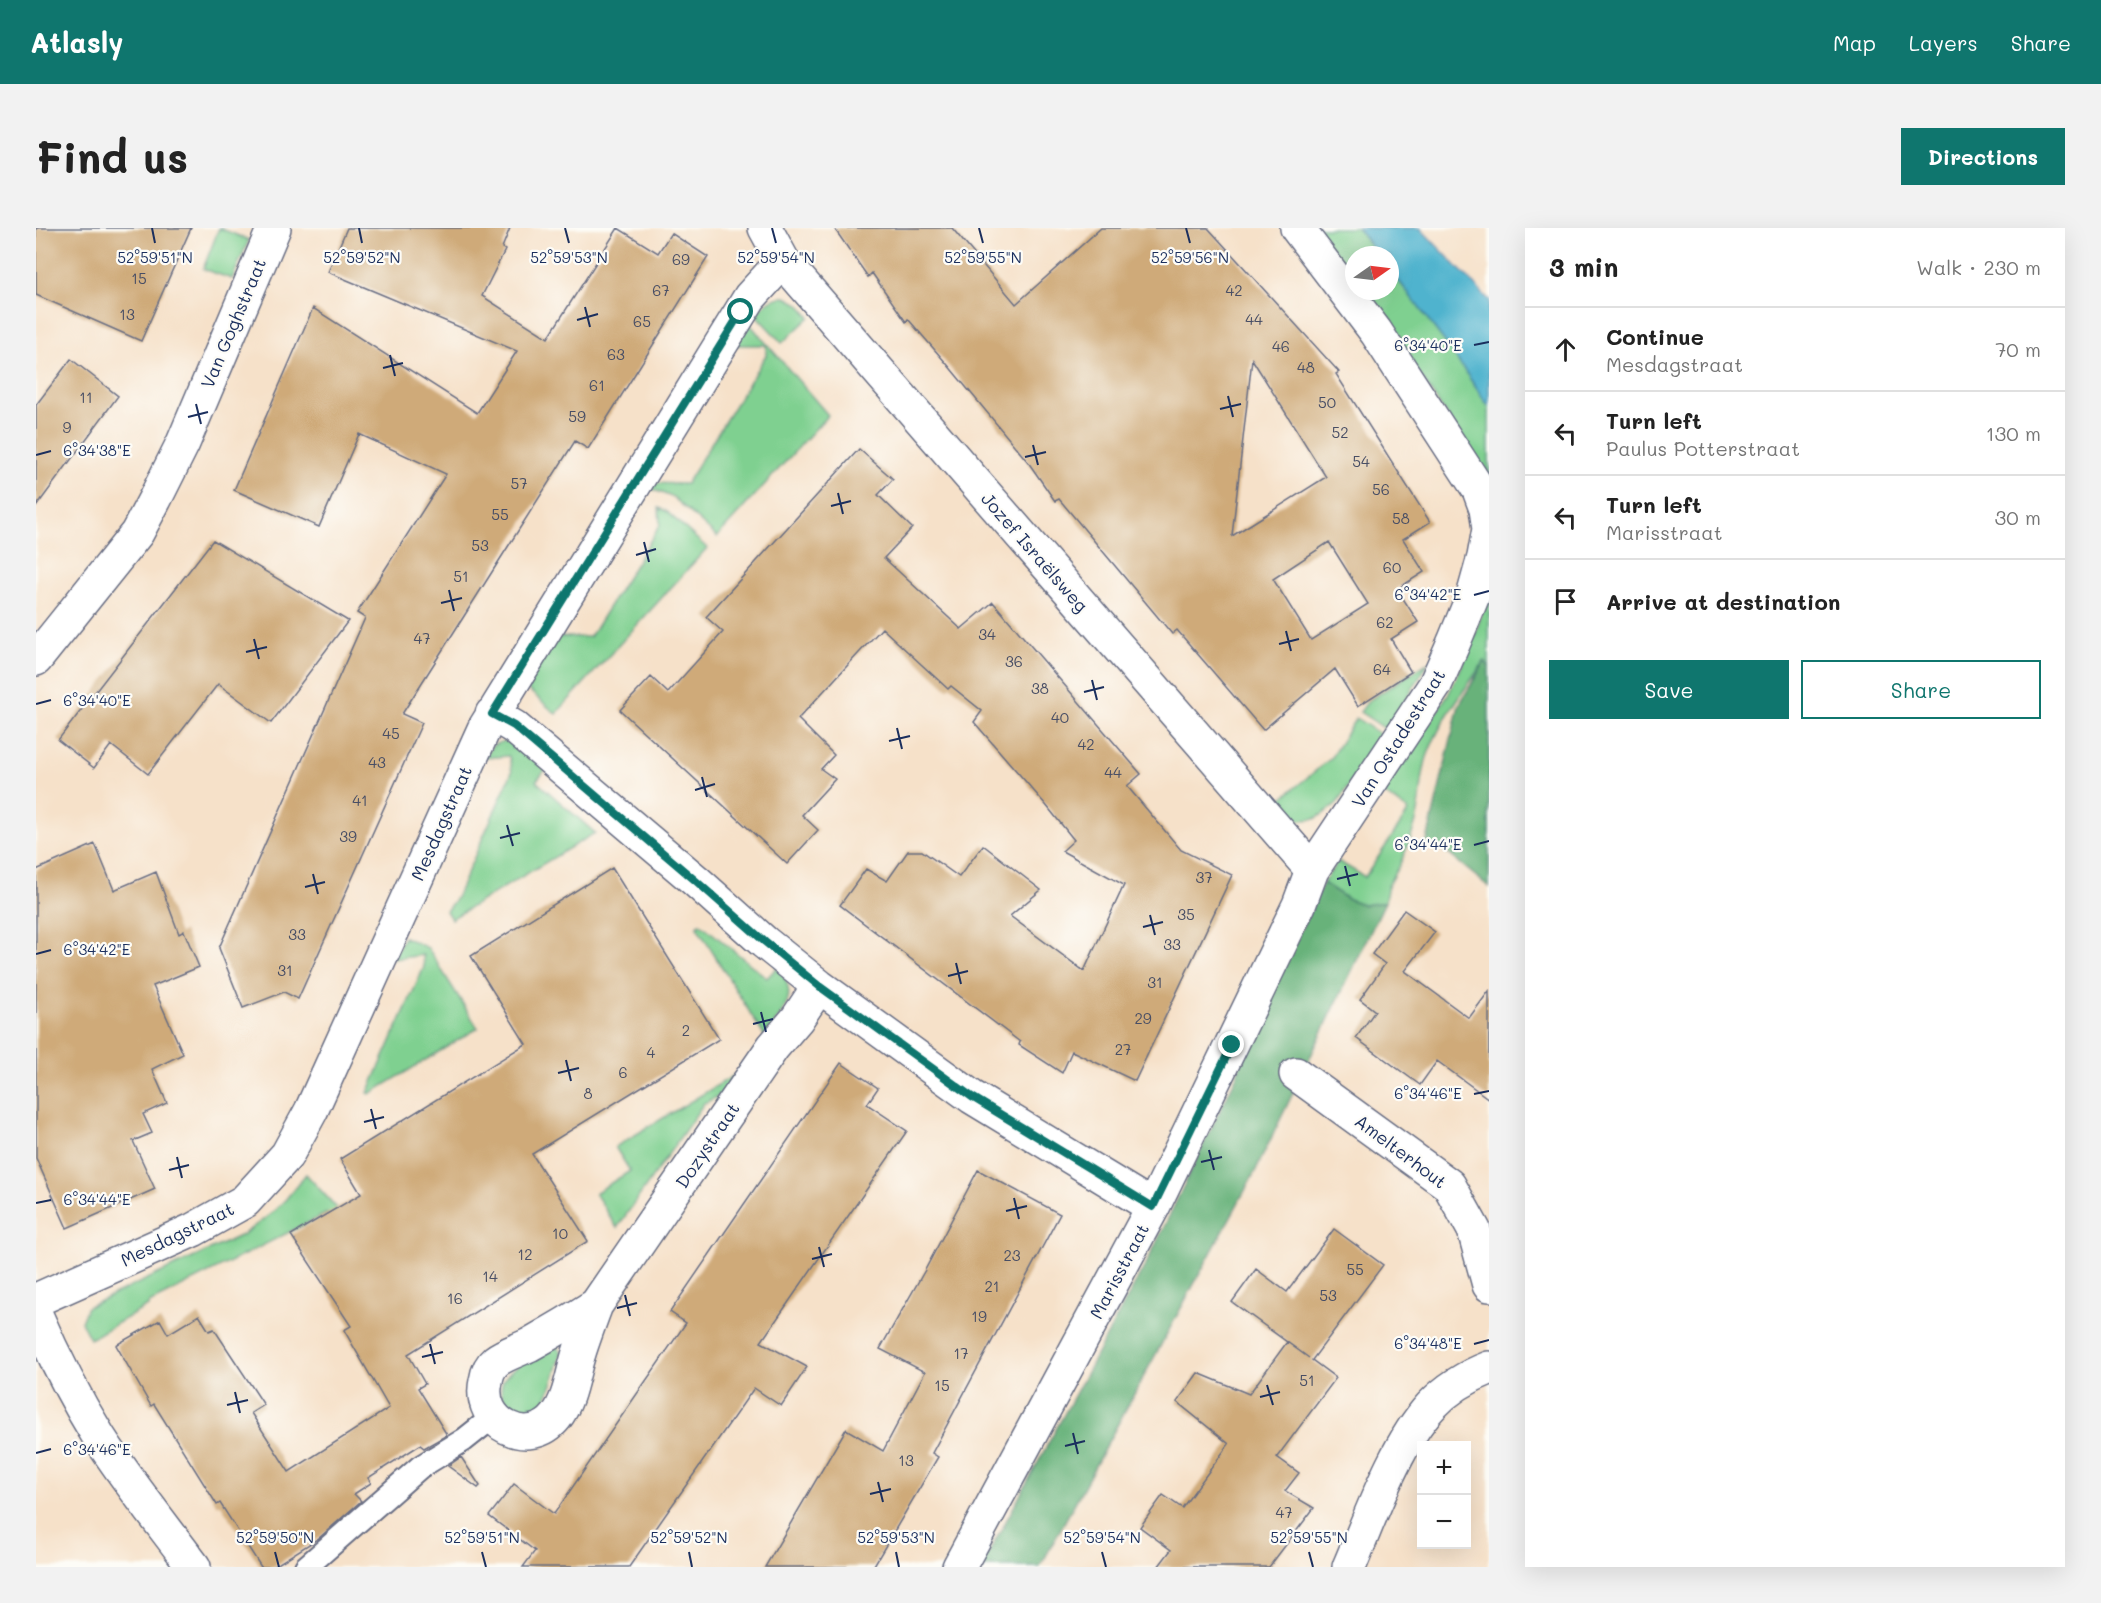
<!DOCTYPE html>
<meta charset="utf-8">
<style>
:root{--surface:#fff;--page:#f2f2f2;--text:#222;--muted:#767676;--line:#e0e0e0;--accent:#0f766e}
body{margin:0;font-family:Mali,sans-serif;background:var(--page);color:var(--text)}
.controls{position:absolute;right:18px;bottom:18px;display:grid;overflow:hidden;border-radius:0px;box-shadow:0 6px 24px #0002}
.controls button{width:54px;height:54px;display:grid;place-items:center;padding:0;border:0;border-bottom:2px solid var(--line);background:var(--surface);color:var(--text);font:30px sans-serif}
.compass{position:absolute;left:1309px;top:18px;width:54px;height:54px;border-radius:50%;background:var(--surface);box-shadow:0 6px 24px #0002;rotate:76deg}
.stop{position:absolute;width:18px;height:18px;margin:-14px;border:4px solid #0f766e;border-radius:50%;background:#fff}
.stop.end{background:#0f766e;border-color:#fff;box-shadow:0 2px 6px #0008}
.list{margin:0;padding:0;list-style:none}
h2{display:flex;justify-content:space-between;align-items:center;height:78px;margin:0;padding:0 24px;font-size:26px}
h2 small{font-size:20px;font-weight:400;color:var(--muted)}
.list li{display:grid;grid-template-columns:39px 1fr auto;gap:18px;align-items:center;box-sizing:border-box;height:84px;padding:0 24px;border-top:2px solid var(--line)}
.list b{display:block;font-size:22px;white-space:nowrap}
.list p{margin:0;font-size:20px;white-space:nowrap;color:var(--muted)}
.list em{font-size:20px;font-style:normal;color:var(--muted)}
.actions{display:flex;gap:12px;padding:18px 24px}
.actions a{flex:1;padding:14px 0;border:2px solid var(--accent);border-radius:0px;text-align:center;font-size:21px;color:var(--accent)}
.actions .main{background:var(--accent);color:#fff}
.icon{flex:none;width:33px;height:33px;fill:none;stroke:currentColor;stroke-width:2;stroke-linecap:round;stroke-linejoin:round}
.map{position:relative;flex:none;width:1453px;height:1339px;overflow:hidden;border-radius:0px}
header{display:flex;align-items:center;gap:36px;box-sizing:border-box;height:84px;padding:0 30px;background:var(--accent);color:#fff}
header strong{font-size:28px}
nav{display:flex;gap:33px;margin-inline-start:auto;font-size:21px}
.intro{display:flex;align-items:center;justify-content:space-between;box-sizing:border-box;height:144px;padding:0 36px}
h1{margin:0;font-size:42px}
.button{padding:15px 27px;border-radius:0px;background:var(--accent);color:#fff;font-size:21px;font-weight:700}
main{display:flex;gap:36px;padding:0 36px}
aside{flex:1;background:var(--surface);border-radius:0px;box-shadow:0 6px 24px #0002}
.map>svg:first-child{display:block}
.green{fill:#7fd090;stroke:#4d8077;stroke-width:1.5}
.forest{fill:#67b27a;stroke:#41706c;stroke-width:1.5}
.water{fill:#50b3ce;stroke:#367196;stroke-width:1.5}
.building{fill:#cfaa79;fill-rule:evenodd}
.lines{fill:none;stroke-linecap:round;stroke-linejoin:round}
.lane-casing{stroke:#686d83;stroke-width:26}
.street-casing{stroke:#686d83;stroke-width:36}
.lane{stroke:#fff;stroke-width:22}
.street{stroke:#fff;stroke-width:33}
.route{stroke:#0f766e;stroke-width:8}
.ticks{fill:none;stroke:#1b2f5e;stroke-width:2}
.labels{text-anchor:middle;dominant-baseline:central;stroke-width:4.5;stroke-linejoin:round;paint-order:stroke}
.number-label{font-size:15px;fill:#484e65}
.street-label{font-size:18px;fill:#1b2f5e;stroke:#fdfcf7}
.ticks-label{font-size:15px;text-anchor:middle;fill:#1b2f5e;stroke:#fdfcf7;stroke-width:4.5;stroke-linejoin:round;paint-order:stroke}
</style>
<header>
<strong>Atlasly</strong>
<nav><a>Map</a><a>Layers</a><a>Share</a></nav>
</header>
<div class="intro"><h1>Find us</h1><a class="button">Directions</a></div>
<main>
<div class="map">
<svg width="1453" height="1339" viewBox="0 0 1453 1339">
<rect width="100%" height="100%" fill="#fdfcf7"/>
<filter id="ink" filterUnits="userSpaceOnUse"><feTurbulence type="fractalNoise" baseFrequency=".0167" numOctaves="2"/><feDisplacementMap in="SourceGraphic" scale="12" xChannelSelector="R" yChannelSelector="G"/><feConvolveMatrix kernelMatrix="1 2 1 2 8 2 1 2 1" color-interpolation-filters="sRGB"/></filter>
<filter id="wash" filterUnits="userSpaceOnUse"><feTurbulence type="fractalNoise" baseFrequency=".008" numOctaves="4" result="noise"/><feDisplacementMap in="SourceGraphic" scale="24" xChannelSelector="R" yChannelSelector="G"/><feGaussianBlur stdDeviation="1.35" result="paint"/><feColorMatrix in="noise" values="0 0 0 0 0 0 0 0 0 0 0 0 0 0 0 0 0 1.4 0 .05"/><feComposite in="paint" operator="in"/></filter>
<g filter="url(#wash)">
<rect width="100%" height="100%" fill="#f6e1c9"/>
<!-- green -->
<path class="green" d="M183 0 213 12 196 51 167 41Z
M1280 0H1321L1342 27H1318V49Z
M1354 41 1412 118 1453 179V251L1328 63H1354Z
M750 69 763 76 774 89 746 115 719 86C729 76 735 69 750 69Z
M713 95 792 187 681 309 638 270 611 259 613 255 650 256 730 127V117H700Z
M623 280 630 283 671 320 520 486 487 457 518 409H554L624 297Z
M1453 363V439L1448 434C1427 464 1403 494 1391 529 1384 551 1386 573 1380 593 1376 607 1370 623 1364 636 1355 652 1351 655 1349 674L1328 677 1310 670 1287 655 1302 633 1329 649 1373 583 1348 566 1347 563 1413 465 1435 419Z
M1393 434 1351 502 1324 484 1332 473Z
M1320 490 1347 508 1299 578 1279 591 1265 592 1251 588 1240 575 1294 531Z
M468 513H473L511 540 500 553 559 605 415 691 410 683 420 670 476 544 473 528 447 530 457 517Z
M664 695 731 750 741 739C766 767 746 784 729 809L661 699Z
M368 709 392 720 442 800 334 866 332 865 388 739 387 727 357 731Z
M700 846 690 865 668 875 581 1000 559 965 594 943 579 919Z
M270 946 308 988 336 1077 291 985 113 1075 112 1078 54 1111 45 1094 51 1079 206 1007 236 985 250 971Z
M520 1118 526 1124C522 1137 514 1168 506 1177 487 1199 450 1169 472 1146 484 1133 505 1126 520 1118Z"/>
<!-- forest -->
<path class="forest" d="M1449 433 1453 439V659L1404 619 1389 621 1423 477Z
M1287 655 1310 670 1328 677 1349 674 1218 946 1004 1339H945L1112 1032 1201 847 1211 816Z"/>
<!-- water -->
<path class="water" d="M1321 0H1384L1453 72V179L1412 118 1354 41V27H1342Z"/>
<g id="blocks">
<!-- building -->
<path class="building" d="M0 0H155L105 113 0 67Z
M311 0H474L466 20 469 22 446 68 512 110 582 0 622 25 635 5 672 29 552 221 539 213 366 486 386 495 262 771 248 764 207 780 183 720 329 390 321 385 410 246 323 206 283 299 198 262 277 80 441 185 481 123 292 44Z
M798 0H916L980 76 1065 0H1172L1303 144 1300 146 1394 294 1367 311 1388 344 1361 361 1382 394 1355 411 1375 444 1322 478 1299 441 1227 502 1141 402 1136 406 1023 271 1019 273 992 234 911 136 872 91 870 94 836 45 832 49ZM1216 131 1290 249 1196 308ZM1293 314 1332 376 1275 412 1237 351Z
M35 131 82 168 0 279V177Z
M823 221 857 251 842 267 876 300 848 330 925 401 957 374 1105 546 1091 558 1145 622 1196 647 1099 853 1036 823 1026 845 983 817 984 814 804 677 830 641 851 653 872 623H886L923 649 947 617 1005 662 974 688 1048 743 1088 657 1026 623 1038 612 1010 577 938 494 946 483 915 458 912 461 846 400 762 491 798 527 785 541 799 551 766 587 782 602 751 636 584 482 615 449 632 465 687 404 670 389Z
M177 312 312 393 235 495 182 456 112 546 75 517 58 540 22 512Z
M59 616 78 662 120 644 143 706 148 703 163 739 117 758 147 826 116 841 131 875 107 886 116 905 97 913 119 961 31 1000 0 930V642Z
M576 640 683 811 496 926 552 1013 372 1126 389 1156 382 1160 411 1207 388 1220 384 1217 332 1250 335 1255 318 1266 325 1273 283 1310 237 1339H225L184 1275 181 1277 118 1176 115 1178 80 1117 124 1092 132 1106 163 1087 173 1103 178 1101 228 1177 215 1185 253 1244 353 1180 308 1102 315 1098 255 1007 325 966 304 931 490 816 435 728Z
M1368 682 1399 704 1369 743 1433 790 1453 763V871L1401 833 1384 857 1320 810 1339 783 1324 771 1349 736 1336 726Z
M805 835 842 860 831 876 871 903 725 1114 771 1139 745 1178 718 1160 593 1339H487L499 1323 453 1288 478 1256 518 1286 650 1095 634 1084Z
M942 942 1024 986 896 1225 902 1229 837 1339H729L810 1201 847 1223 889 1144 844 1121 889 1042Z
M1298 1001 1347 1037 1276 1132 1300 1150 1241 1229 1263 1245 1249 1263 1278 1280 1233 1339H1122L1135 1322 1104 1299 1127 1267 1146 1280 1193 1216 1141 1174 1162 1145 1213 1166 1251 1114 1273 1130 1196 1074 1220 1041 1251 1064Z
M425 1229 444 1258 442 1260 412 1238Z"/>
</g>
</g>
<g filter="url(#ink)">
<use href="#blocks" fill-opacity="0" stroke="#686d83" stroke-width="1.5"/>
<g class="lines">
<defs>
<path id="lane" d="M270 1339 384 1239 428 1212 457 1189"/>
<path id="street" d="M729 0 747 33 1276 642
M0 431 101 305 119 271 147 215 238 0
M456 486 478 499 660 653 728 714 783 758 936 869 1117 979
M1260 846 1413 957 1438 1002 1453 1057
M0 1072 157 1002 209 973 251 927 275 883 448 501 714 69 747 33
M560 1077C538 1091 516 1104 493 1117 483 1122 469 1126 460 1133 454 1138 451 1146 450 1153 440 1196 494 1222 520 1189 534 1171 536 1146 543 1125 548 1109 554 1093 560 1077L737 819 761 791 783 758
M0 1087C18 1129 39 1170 63 1209 92 1254 126 1296 158 1339
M923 1339 1117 979 1263 677 1276 642 1399 457 1418 414 1438 365 1448 329 1453 301 1450 281 1443 262 1340 104 1261 0
M1313 1339C1334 1290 1359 1217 1395 1178 1411 1161 1432 1148 1453 1140"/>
</defs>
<!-- lane casing -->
<use href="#lane" class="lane-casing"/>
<!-- street casing -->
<use href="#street" class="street-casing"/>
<!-- lane -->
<use href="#lane" class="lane"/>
<!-- street -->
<use href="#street" class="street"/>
</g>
</g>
<g class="lines" filter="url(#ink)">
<!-- route -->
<path class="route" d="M705 84 456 486 478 498 660 653 729 714 783 758 936 869 1117 979 1196 817"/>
</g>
<!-- ticks -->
<path class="ticks" d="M116 0 119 15M323 0 326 15M529 0 533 15M736 0 740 15M943 0 947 15M1150 0 1154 15M549 79 554 99M541 92 562 86M1438 117 1453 114M354 127 359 148M347 140 367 135M1192 168 1197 189M160 176 165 196M1184 181 1205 176M152 189 172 184M997 217 1002 237M0 227 15 223M989 229 1010 224M802 265 807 286M795 278 815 273M608 314 613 334M600 327 620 321M413 362 418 383M1438 367 1453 363M405 375 426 370M1250 403 1255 423M218 411 223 431M1243 416 1263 411M210 424 231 419M1056 452 1061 472M1048 464 1068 459M0 476 15 472M861 500 866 521M853 513 874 508M666 549 671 569M659 562 679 556M471 597 477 618M464 610 484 605M1438 617 1453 613M1309 638 1314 658M277 646 282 666M1301 651 1322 646M269 659 289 654M1114 687 1119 707M1107 699 1127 694M0 726 15 722M920 735 925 756M912 748 932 743M725 784 730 804M717 796 737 791M530 832 535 853M522 845 543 840M1438 866 1453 863M335 881 340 901M328 894 348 889M1173 922 1178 942M141 929 146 950M1165 934 1186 929M133 942 153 937M978 970 983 991M0 975 15 972M970 983 991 978M783 1019 788 1039M776 1031 796 1026M589 1067 594 1088M581 1080 601 1075M394 1116 399 1136M1438 1116 1453 1112M386 1129 407 1124M1231 1157 1237 1177M199 1164 204 1185M1224 1169 1244 1164M191 1177 212 1172M1037 1205 1042 1226M1029 1218 1049 1213M0 1225 15 1221M842 1254 847 1274M834 1266 855 1261M239 1324 243 1339M446 1324 450 1339M653 1324 656 1339M860 1324 863 1339M1066 1324 1070 1339M1273 1324 1277 1339"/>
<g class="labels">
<!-- number labels -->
<g class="number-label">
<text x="645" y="31">69</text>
<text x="103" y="50">15</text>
<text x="625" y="62">67</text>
<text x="1198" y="62">42</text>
<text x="91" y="86">13</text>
<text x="1218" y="91">44</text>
<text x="606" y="93">65</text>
<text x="1245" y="118">46</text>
<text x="580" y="126">63</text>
<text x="1270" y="139">48</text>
<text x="561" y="157">61</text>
<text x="50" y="169">11</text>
<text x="1291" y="174">50</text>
<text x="541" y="188">59</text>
<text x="31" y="199">9</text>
<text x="1304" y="204">52</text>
<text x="1325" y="233">54</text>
<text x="483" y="255">57</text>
<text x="1345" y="261">56</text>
<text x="464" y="286">55</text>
<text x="1365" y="290">58</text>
<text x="444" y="317">53</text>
<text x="1356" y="339">60</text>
<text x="425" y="348">51</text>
<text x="1349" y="394">62</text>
<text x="951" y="406">34</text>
<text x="386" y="410">47</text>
<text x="978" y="433">36</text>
<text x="1346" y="441">64</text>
<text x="1004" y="460">38</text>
<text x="1024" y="489">40</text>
<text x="355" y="505">45</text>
<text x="1050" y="516">42</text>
<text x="341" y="534">43</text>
<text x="1077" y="544">44</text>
<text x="324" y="572">41</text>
<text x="312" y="608">39</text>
<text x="1168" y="649">37</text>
<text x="1150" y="686">35</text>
<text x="261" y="706">33</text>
<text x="1136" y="716">33</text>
<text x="249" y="742">31</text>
<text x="1119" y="754">31</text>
<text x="1107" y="790">29</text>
<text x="650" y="802">2</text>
<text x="1087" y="821">27</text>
<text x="615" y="824">4</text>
<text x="587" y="844">6</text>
<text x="552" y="865">8</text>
<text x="524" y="1005">10</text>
<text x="489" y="1026">12</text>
<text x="976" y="1027">23</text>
<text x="1319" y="1041">55</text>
<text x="454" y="1048">14</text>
<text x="956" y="1058">21</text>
<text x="1292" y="1067">53</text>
<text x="419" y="1070">16</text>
<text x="943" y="1088">19</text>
<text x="925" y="1125">17</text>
<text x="1271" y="1152">51</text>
<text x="906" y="1157">15</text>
<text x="870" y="1232">13</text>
<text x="1248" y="1284">47</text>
</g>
<!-- street labels -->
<g class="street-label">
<text transform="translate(197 95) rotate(-67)">Van Goghstraat</text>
<text transform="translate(999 324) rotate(49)">Jozef Israëlsweg</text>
<text transform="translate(1362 510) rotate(-58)">Van Ostadestraat</text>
<text transform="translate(405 595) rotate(-66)">Mesdagstraat</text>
<text transform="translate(671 917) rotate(-56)">Dozystraat</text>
<text transform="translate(1365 923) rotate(37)">Amelterhout</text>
<text transform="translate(141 1006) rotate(-26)">Mesdagstraat</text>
<text transform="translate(1083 1043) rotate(-62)">Marisstraat</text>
</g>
</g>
<g class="ticks-label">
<text x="119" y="35">52°59'51"N</text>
<text x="326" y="35">52°59'52"N</text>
<text x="533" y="35">52°59'53"N</text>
<text x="740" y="35">52°59'54"N</text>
<text x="947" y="35">52°59'55"N</text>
<text x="1154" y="35">52°59'56"N</text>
<text x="1392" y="123">6°34'40"E</text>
<text x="61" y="228">6°34'38"E</text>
<text x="1392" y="372">6°34'42"E</text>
<text x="61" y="478">6°34'40"E</text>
<text x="1392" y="622">6°34'44"E</text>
<text x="61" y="727">6°34'42"E</text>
<text x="1392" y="871">6°34'46"E</text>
<text x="61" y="977">6°34'44"E</text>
<text x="1392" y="1121">6°34'48"E</text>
<text x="61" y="1227">6°34'46"E</text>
<text x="239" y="1315">52°59'50"N</text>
<text x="446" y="1315">52°59'51"N</text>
<text x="653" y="1315">52°59'52"N</text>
<text x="860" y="1315">52°59'53"N</text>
<text x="1066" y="1315">52°59'54"N</text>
<text x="1273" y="1315">52°59'55"N</text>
</g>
</svg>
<div class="controls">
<button>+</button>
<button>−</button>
</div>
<svg class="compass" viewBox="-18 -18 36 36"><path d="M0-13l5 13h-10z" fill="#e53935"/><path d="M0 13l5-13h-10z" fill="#767676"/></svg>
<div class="stop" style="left:705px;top:84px"></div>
<div class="stop end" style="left:1196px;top:817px"></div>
</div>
<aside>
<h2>3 min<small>Walk · 230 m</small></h2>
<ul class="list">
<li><svg class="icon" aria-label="ahead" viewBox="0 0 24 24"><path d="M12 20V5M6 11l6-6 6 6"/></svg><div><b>Continue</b><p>Mesdagstraat</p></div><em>70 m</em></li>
<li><svg class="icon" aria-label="left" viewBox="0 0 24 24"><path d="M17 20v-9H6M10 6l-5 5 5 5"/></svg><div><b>Turn left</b><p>Paulus Potterstraat</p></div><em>130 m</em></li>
<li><svg class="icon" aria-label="left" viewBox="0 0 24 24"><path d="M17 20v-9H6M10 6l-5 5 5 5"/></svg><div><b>Turn left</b><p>Marisstraat</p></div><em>30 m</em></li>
<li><svg class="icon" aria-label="arrive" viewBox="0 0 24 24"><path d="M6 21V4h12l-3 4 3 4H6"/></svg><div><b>Arrive at destination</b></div></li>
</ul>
<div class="actions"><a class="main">Save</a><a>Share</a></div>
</aside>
</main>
